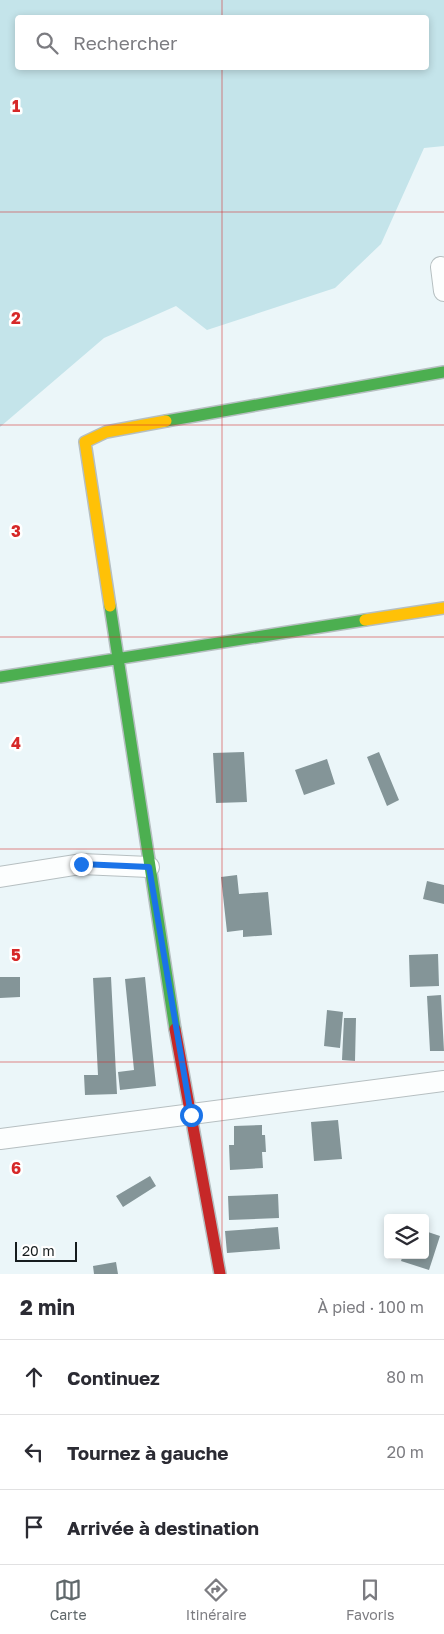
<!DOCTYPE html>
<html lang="fr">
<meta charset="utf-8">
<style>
:root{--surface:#fff;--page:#f2f2f3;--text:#2b2b33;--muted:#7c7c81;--line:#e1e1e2;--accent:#60686b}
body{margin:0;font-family:"Golos Text",sans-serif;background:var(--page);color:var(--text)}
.controls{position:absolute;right:15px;bottom:15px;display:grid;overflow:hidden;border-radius:5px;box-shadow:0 2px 8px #0003}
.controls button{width:45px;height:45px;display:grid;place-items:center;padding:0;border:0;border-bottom:1px solid var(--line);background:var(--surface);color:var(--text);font:25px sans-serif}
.scale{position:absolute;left:15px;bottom:12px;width:62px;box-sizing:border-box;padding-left:5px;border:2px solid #151c1e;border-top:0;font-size:14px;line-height:18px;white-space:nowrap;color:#151c1e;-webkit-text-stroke:4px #fff;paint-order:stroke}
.stop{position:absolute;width:15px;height:15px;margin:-11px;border:4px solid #1a73e8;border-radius:50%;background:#fff}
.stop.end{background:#1a73e8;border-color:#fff;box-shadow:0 1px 5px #0008}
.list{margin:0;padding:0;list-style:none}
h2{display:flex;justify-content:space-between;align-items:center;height:65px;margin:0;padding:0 20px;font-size:21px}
h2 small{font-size:16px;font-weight:400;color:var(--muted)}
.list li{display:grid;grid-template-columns:32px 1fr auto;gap:15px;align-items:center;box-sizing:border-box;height:75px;padding:0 20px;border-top:1px solid var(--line)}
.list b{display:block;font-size:19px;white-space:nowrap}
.list em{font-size:16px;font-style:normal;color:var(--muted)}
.icon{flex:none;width:28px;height:28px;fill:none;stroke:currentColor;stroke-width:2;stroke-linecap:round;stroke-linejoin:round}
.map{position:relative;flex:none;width:444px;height:1274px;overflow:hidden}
.search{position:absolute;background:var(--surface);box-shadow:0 2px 8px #0003;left:15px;right:15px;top:15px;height:55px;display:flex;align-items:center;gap:12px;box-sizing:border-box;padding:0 18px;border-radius:5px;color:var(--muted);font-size:19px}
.sheet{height:290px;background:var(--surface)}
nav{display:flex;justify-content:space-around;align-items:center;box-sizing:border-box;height:70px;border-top:1px solid var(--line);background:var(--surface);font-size:14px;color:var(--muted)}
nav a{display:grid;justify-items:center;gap:2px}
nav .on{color:var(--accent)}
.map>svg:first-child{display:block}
.green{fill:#c4e4ea;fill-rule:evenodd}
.building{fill:#849598}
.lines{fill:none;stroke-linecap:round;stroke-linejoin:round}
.street-casing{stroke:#b6bfc1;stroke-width:22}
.fast-casing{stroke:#b6bfc1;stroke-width:14}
.slow-casing{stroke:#b6bfc1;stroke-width:14}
.jam-casing{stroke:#b6bfc1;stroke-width:14}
.street{stroke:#fcfefe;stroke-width:20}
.fast{stroke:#4caf50;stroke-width:11}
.slow{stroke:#ffc107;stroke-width:11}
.jam{stroke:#c62828;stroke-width:11}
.route{stroke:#1a73e8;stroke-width:6}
.grid{fill:none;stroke:#d62828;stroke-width:1;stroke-opacity:0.55}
.grid-label{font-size:16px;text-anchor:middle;font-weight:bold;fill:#d62828;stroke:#fff;stroke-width:5;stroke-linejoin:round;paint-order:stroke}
</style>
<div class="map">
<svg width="444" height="1274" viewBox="0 0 444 1274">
<rect width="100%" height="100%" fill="#ebf6f9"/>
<!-- green -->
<path class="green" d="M0 0H444V146L424 148 381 244 335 288 207 330 176 306 104 338 0 427ZM18 18H426V68H18Z"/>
<!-- building -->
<path class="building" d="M244 752 247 802 216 803 213 753Z
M379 752 399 800 387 806 367 757Z
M327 759 335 784 304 795 295 770Z
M237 875 239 894 268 892 272 935 243 937V930L227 932 221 877Z
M427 881 444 885V904L423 899Z
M438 954 439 986 410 987 409 955Z
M0 977H20V997L0 998Z
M111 977 117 1094 85 1095 84 1075H98L93 978Z
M145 977 156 1086 120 1090 118 1072 134 1070 125 979Z
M441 995 444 1051H430L427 996Z
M327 1010 343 1012 340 1048 324 1046Z
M344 1018H356L355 1061 342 1060Z
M338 1120 342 1159 314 1161 311 1122Z
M262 1125V1135H265L266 1152H262L263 1168 230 1170 229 1145H234V1126Z
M150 1176 156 1186 123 1207 116 1196Z
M278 1194 279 1218 229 1220 228 1196Z
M278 1227 280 1249 227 1253 225 1231Z
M425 1231 440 1236 429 1270 401 1261 403 1255H425Z
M116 1262 118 1274H94L93 1266Z"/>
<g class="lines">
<defs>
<path id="street" d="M441 267 444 291
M0 877 81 864 149 867
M0 1139 444 1081"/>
<path id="fast" d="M166 421 444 372
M110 606 175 1029
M0 677 365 620"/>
<path id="slow" d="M110 606 85 442 106 432 166 421
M365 620 444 608"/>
<path id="jam" d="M175 1029 220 1274"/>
</defs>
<!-- street casing -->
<use href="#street" class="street-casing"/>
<!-- fast casing -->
<use href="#fast" class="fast-casing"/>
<!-- slow casing -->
<use href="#slow" class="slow-casing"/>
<!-- jam casing -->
<use href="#jam" class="jam-casing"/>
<!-- street -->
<use href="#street" class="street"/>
<!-- fast -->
<use href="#fast" class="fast"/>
<!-- slow -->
<use href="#slow" class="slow"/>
<!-- jam -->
<use href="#jam" class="jam"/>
</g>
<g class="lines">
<!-- route -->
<path class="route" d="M81 864 149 867 191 1115"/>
</g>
<!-- grid -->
<path class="grid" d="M222 0V18M222 68V1274M0 212H444M0 425H444M0 637H444M0 849H444M0 1062H444"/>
<g class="grid-label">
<text x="16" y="112">1</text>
<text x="16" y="324">2</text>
<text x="16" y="537">3</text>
<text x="16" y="749">4</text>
<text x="16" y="961">5</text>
<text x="16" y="1174">6</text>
</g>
</svg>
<div class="controls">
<button><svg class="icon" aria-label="layers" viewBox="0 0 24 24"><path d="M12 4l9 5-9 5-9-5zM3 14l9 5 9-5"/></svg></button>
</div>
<div class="scale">20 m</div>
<div class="stop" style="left:191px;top:1115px"></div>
<div class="stop end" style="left:81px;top:864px"></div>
<div class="search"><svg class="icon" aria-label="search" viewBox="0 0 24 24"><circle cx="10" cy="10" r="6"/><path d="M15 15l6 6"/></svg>Rechercher</div>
</div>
<section class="sheet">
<h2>2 min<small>À pied · 100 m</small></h2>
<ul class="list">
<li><svg class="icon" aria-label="ahead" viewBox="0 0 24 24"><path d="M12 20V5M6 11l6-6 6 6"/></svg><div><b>Continuez</b></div><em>80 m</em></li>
<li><svg class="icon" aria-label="left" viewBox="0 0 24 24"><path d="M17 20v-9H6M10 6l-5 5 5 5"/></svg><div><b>Tournez à gauche</b></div><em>20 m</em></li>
<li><svg class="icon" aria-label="arrive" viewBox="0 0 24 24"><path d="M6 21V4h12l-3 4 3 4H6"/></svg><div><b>Arrivée à destination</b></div></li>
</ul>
</section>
<nav>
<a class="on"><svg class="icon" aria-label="map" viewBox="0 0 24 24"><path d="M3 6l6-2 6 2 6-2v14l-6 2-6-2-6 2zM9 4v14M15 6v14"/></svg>Carte</a>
<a><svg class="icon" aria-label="directions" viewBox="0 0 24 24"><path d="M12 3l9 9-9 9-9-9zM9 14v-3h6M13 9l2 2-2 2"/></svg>Itinéraire</a>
<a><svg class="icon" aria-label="saved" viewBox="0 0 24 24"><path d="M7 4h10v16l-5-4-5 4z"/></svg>Favoris</a>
</nav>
